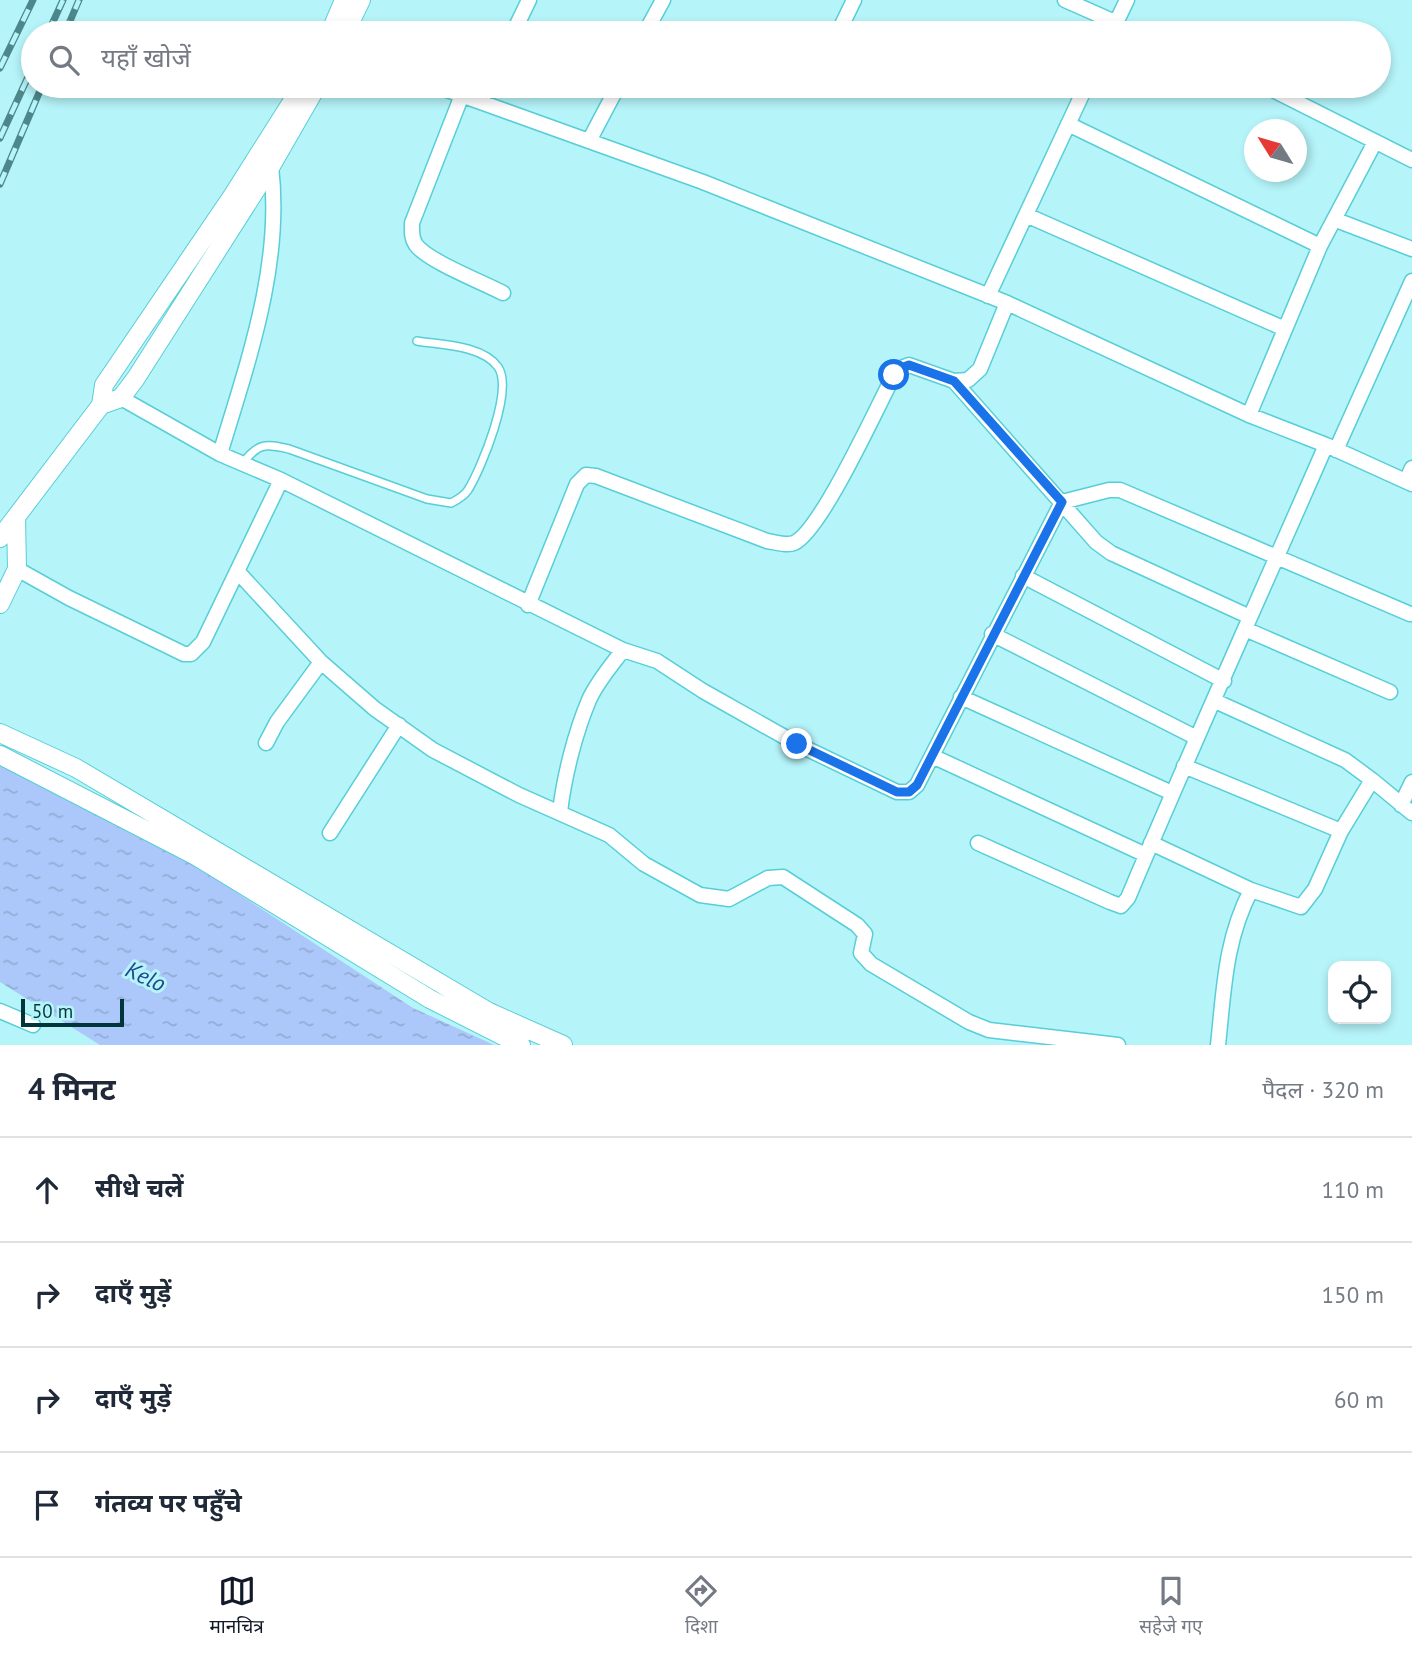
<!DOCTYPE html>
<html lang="hi">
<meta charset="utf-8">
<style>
:root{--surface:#fff;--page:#f2f2f3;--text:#1f2937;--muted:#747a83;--line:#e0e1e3;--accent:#111827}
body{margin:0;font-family:"PT Sans","Noto Sans Devanagari",sans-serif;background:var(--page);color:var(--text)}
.controls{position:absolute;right:21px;bottom:21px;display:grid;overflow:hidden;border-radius:14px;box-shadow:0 4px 10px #0003}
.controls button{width:63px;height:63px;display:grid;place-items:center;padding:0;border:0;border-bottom:2px solid var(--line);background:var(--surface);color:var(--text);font:35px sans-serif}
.compass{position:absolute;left:1244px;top:119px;width:63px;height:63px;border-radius:50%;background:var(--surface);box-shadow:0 4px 10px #0003;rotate:307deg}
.scale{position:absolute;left:21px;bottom:18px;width:103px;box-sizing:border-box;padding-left:7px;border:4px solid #003639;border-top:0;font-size:19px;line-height:24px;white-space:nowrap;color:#003639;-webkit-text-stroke:5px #b5f4f9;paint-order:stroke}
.stop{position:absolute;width:21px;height:21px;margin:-16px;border:5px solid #1a73e8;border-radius:50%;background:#fff}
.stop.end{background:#1a73e8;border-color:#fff;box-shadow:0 2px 7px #0008}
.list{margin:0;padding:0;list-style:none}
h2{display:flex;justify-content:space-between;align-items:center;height:91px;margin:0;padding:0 28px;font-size:30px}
h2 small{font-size:23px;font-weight:400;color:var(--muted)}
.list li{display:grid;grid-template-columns:46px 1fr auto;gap:21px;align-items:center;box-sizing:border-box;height:105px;padding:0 28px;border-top:2px solid var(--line)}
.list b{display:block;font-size:26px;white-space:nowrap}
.list em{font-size:23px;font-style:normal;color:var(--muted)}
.icon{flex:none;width:38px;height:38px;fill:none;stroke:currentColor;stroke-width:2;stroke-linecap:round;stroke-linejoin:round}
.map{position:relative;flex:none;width:1412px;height:1045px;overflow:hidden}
.search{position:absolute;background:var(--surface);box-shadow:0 4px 10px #0003;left:21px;right:21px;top:21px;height:77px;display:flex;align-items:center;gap:18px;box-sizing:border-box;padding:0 24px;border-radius:38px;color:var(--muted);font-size:26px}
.sheet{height:511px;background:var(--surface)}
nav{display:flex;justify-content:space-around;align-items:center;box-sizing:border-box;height:98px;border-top:2px solid var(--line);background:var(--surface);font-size:19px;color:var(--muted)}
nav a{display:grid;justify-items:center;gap:4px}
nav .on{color:var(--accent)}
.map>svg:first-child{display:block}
.water{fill:url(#water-ripples)}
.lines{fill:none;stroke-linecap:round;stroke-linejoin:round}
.service-casing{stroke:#58ced7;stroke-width:10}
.minor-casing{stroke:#58ced7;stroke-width:17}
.tertiary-casing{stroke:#58ced7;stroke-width:20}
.service{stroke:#fff;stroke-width:7}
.minor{stroke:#fff;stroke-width:14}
.tertiary{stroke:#fff;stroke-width:18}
.rail-casing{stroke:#4d878b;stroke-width:7}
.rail{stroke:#b5f4f9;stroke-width:4.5;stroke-dasharray:13;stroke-linecap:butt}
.route{stroke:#1a73e8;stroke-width:9}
.labels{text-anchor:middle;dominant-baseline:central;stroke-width:6;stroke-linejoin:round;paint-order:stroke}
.water-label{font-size:23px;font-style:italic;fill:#23478e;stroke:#b5f4f9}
</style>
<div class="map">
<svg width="1412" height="1045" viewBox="0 0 1412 1045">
<defs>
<pattern id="water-ripples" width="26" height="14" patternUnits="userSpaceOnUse" patternTransform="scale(1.75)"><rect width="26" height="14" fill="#acc7f9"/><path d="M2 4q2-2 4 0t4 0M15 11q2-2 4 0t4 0" fill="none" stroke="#92acd6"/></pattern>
</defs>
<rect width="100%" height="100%" fill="#b5f4f9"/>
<!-- water -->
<path class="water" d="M0 758 135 826 413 1008 494 1045H100L0 982Z"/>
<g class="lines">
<defs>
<path id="service" d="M243 463C259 442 266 444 289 449L427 499 451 503C457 500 464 496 468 490 481 469 514 390 498 367 482 345 441 345 417 341"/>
<path id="minor" d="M1065 0 1117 23
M513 33 529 0
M645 33 663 0
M838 33 854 0
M1111 33 1127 0
M436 86 703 182 1007 303 1249 415 1326 445 1412 484
M1265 86 1412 160
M462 95 412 223C412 231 411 238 416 245 428 261 482 282 503 293
M481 102 488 86
M1068 124 1320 246
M589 141 618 86
M1026 215 1285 329
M1336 220 1412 249
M988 296 1086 86
M954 381 1096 542 1111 553 1250 617
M121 398 220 454 281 480 623 650 657 661 703 691 797 744 897 792H909L917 785 1062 502 1109 490H1120L1410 614
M1249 415 1320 246 1375 142
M1336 450 1412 281
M220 454C248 361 283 264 271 166
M1406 481 1412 468
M17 569 69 598 184 654H191L203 642 281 480
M237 571 321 662 375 709 433 750 519 795 609 835 644 864 700 895 729 899 768 878 783 877 857 925 865 934 861 953 871 964 969 1022 989 1030 1118 1045
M1023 576 1224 681
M528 605 577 484 586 475 596 476 767 541C775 542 787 546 794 543 821 531 877 407 894 375L901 368 909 365 954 381 968 380 980 369 1007 303
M1245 629 1390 692
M992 634 1197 738
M961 697 1172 793
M1215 701 1345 760 1372 780
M266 743 277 722 321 662
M932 756 1146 855
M1184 766 1341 831
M1401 805 1412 782
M560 812C564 777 575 733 589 700 597 682 611 666 623 650
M330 833 399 725
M978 843 1110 902 1121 906 1128 898C1192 746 1260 596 1326 445
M1151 843 1251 890 1301 907 1315 889 1341 831 1372 780 1412 813
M0 1011 33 1025
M1218 1045C1224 989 1225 940 1251 890"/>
<path id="tertiary" d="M330 33 344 0
M345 33 361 0
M101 405 121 398 136 378 271 166 317 86
M0 538 101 405 104 385 233 195 302 86
M0 604 17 569 16 517
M0 733 76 768 489 1012 563 1045
M0 755 196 856 430 999 521 1045"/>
</defs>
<!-- service casing -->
<use href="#service" class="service-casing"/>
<!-- minor casing -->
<use href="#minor" class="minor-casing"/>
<!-- tertiary casing -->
<use href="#tertiary" class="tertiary-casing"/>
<!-- service -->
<use href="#service" class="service"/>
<!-- minor -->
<use href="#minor" class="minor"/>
<!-- tertiary -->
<use href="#tertiary" class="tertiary"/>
<defs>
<path id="rail" d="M48 33 63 0
M65 33 79 0
M0 68 33 0
M0 138 33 66
M0 184 42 86"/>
</defs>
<!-- rail casing -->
<use href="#rail" class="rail-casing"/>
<!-- rail -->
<use href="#rail" class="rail"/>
</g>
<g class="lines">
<!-- route -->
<path class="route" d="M797 744 897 792H909L917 785 1062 502 954 381 909 365 901 368 894 375"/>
</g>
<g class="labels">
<!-- water labels -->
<g class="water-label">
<text transform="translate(146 976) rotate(25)">Kelo</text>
</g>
</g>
</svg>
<div class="controls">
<button><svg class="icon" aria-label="locate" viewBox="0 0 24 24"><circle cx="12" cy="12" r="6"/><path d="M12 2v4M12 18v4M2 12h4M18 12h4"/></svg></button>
</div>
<svg class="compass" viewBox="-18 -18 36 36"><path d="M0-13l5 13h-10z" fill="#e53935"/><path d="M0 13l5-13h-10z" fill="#747a83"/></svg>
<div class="scale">50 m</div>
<div class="stop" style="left:894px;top:375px"></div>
<div class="stop end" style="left:797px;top:744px"></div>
<div class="search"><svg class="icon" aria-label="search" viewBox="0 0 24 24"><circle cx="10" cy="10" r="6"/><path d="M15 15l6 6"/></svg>यहाँ खोजें</div>
</div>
<section class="sheet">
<h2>4 मिनट<small>पैदल · 320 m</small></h2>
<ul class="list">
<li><svg class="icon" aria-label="ahead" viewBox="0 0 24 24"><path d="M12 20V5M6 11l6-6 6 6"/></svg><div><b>सीधे चलें</b></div><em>110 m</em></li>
<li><svg class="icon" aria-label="right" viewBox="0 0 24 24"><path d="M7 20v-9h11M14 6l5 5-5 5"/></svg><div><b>दाएँ मुड़ें</b></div><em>150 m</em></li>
<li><svg class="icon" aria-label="right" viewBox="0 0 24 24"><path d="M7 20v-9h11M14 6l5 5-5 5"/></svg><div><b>दाएँ मुड़ें</b></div><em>60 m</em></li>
<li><svg class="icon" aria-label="arrive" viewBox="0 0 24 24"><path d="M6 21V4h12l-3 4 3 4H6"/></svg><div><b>गंतव्य पर पहुँचे</b></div></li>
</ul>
</section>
<nav>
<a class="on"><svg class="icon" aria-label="map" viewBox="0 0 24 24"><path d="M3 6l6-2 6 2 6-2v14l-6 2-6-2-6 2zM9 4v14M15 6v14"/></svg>मानचित्र</a>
<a><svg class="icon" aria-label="directions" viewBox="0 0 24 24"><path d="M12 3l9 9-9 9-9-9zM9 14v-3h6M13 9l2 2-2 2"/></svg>दिशा</a>
<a><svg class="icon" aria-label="saved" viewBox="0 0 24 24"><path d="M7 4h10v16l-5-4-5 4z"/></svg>सहेजे गए</a>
</nav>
